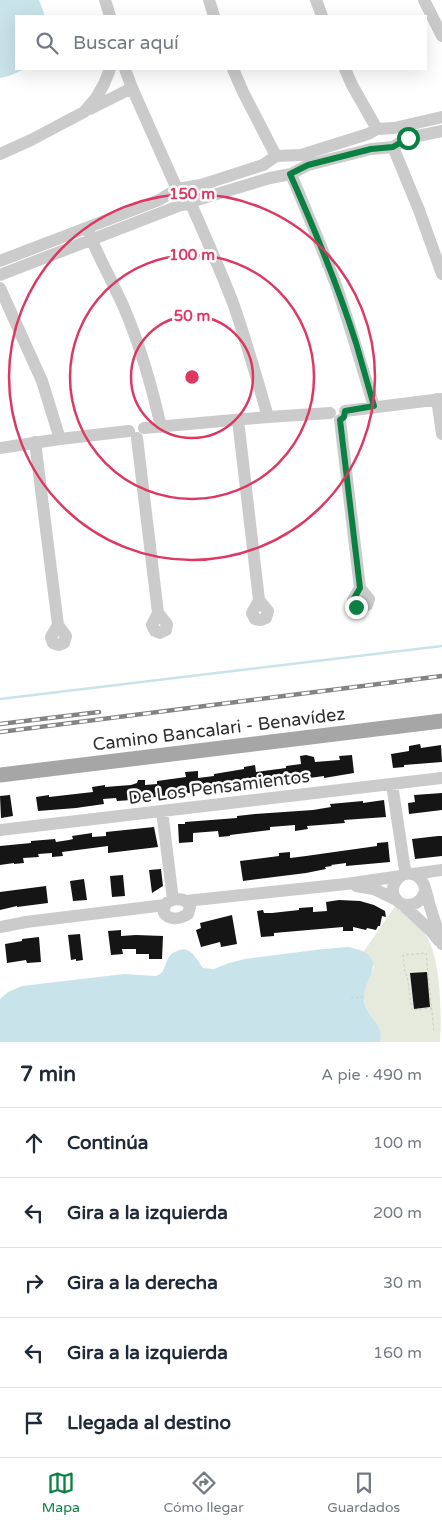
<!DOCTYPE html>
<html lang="es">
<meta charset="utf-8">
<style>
:root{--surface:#fff;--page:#f2f2f3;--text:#1f2937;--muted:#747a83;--line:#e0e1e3;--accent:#0b8043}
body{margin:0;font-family:"Varela Round",sans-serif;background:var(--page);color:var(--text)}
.stop{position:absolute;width:15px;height:15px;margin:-11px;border:4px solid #0b8043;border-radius:50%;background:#fff}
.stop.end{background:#0b8043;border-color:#fff;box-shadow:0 1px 5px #0008}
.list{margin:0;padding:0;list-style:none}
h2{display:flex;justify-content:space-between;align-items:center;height:65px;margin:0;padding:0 20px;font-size:21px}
h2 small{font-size:16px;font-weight:400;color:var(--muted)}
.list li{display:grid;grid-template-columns:32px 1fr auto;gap:15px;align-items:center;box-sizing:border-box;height:70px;padding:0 20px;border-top:1px solid var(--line)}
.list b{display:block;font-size:19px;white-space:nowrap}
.list em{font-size:16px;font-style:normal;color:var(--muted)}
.icon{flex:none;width:28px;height:28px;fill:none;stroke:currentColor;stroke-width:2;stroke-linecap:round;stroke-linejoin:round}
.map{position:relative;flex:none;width:442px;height:1042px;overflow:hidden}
.search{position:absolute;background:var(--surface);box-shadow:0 5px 20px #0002;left:15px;right:15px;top:15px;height:55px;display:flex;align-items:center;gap:12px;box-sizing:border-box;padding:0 18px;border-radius:0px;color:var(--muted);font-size:19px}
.sheet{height:415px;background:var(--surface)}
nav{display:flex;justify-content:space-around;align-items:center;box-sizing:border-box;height:70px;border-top:1px solid var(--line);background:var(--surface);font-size:14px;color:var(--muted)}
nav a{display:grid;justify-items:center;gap:2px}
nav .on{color:var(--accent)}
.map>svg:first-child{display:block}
.green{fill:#e6eadc}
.water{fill:#c9e3ea}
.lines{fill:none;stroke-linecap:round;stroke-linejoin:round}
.stream{stroke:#c9e3ea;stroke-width:2.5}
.building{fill:#151515}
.path{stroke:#cbcbcb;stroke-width:1;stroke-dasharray:2.5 2.5;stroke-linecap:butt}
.minor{stroke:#cbcbcb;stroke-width:12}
.major{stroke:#a6a6a6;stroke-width:15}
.rail-casing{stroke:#838383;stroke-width:4.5}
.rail{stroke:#fff;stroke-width:2.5;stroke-dasharray:8;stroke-linecap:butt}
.route{stroke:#0b8043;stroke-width:6}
.ring{fill:none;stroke:#dd3861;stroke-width:2.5}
.labels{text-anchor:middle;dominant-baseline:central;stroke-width:5;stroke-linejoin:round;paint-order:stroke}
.street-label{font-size:18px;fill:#2e2e2e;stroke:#fff}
.centre{fill:#dd3861;stroke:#fff;stroke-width:2.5}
.ring-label{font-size:15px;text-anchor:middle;font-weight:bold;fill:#dd3861;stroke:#fff;stroke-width:5;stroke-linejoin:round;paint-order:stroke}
</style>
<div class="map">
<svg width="442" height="1042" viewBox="0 0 442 1042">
<rect width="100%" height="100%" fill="#fff"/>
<!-- green -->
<path class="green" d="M396 905C405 913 417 922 424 932 441 956 442 1014 440 1042H380C385 1023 362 1015 364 994 365 984 370 976 374 967L364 951Z"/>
<!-- water -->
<path class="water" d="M0 0H39L45 16H16V69H25L9 76 0 78Z
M349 947C358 950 368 950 372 960 377 970 362 986 364 1000 366 1017 385 1024 380 1042H0V999L8 992 22 986 124 974 156 976C166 973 164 964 169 957 171 953 175 952 179 950 191 946 197 960 203 968L214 969 229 963 245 959 323 949Z"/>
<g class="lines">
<!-- stream -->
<path class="stream" d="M0 699 442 646"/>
</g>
<!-- building -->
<path class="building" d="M420 744 421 748 441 745 442 762 404 765V767L393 768 391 754 409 751V746Z
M306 755 314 757 315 762 340 760 339 756 352 755 354 773 324 778V776L295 780V779L273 783V784L266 785V783L247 786 246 784 221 787V789L132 800 117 801 116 798 103 799 104 804 76 808 38 811 36 797 49 795V797L93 792 92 787 105 785V787L131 785 137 783 138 780H145V785L157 784V781L186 777 185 772 198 771V778L214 776V774L244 769V767L255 765 256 772 286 768V766L301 764 300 756Z
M442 793V810L409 814 408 803 415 802 414 795Z
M10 795 13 816 1 818 0 796Z
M384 800 386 817 344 820 345 823 307 826 308 829 295 831V825L270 827V830L230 835V836L219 837 218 831 193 833V842L179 843 178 824H185V822L237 818V816L255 814 313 810 331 807 330 804 363 801V803Z
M154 827 158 847 108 853V846L62 852 63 856 52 857V853L38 854 39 857 23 858 24 863 14 864V863L0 865V846L31 843V841L55 839 56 842 69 840 73 839 72 836 92 833V837L106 836V832Z
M438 836H442V856L415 859 412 839Z
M388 842 390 862 346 866V863L331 865 332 866 325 867 326 869 306 873 243 881 240 861 279 856V853L290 852V858L306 856 377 846V843Z
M161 869 163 886 152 893 149 870Z
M123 875 125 896 112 897 110 876Z
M84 879 87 900 73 901 70 881Z
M46 886 48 903 17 907V906L0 910V892Z
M339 900 360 901 374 905 385 911 386 917 382 916 380 926H378L376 930 367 928 366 930 353 927V931H343V927L274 933V936L261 937 257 911 263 910 264 913H272L299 910V908L313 907V912L327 911 326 902Z
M232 915 237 944 221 947 220 942 201 947 196 930 201 928 200 923Z
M121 930V936L136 935 163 936 162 959H149V954H136V949H122L123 954 111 955 108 931Z
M80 934 83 960 76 961V959L71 960 68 935Z
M39 937 41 962 27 963 26 960 7 963 5 944 22 941V939Z
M427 972 430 1007 414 1009 410 973Z"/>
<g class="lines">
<!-- path -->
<path class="path" d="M351 998 364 997
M432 1008 412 1010 407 975 405 974 403 955 426 953 434 1032"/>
<!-- minor -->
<path class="minor" d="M105 0 110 16
M209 0 214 16
M316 0 322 16
M424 0 442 36
M125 69 132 88 177 189
M233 69 243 92 276 156
M345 69 352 85 377 129
M90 109 132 88
M393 147 419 210 442 274
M0 154 31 140 84 112 96 98 104 84 110 69
M291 174C306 211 322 247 336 285 350 325 362 366 374 407
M191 204C205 236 220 269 233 303 246 340 257 379 268 417
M89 233C99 259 114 284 125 310 141 348 152 387 161 427
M0 261 159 200 177 189 201 185 263 165 276 156 301 155 368 134 377 129 394 128 442 117
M0 275 181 205 191 204 197 200 270 178 291 174 308 165 371 149 393 147 408 138 442 131
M0 288 42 381 60 439
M437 399 442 434
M345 411 442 399
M238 420 259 600 252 613 255 619 261 620 266 618 268 611 259 600
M340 420 360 588 369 599 367 605 361 608 356 607 353 600 360 588
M144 428 268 417 330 413
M137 438 158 613 167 624 166 630 160 633 155 631 152 625 158 613
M35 442 58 625 66 636 64 643 59 645 53 643 51 637 58 625
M0 448 60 439 129 431
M392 784 404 864 406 874
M162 811 173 900
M0 830 442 778
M413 874 442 870
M356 886 374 889 397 900
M425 891C419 912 391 908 393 888 394 883 397 878 402 875 409 872 418 874 422 881 426 887 427 896 429 903 433 917 438 930 442 944
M177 899C183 899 188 901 190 907L188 914C180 919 170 921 164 913 163 903 168 901 177 899Z
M186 901 346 884 401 876
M402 904 431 931 439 941
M0 927 26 922 165 905"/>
<!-- major -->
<path class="major" d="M0 775 442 721"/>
<defs>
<path id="rail" d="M0 724 99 712
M0 732 442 676"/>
</defs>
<!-- rail casing -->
<use href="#rail" class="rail-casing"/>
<!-- rail -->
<use href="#rail" class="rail"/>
</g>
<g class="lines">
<!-- route -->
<path class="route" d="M356 607 353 600 360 588 340 420 344 417 345 411 374 406C368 385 362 364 356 343 338 286 315 230 290 174L308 165 371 149 393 147 408 138"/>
</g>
<!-- distance rings -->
<g class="ring">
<circle cx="192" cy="377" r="61"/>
<circle cx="192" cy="377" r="122"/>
<circle cx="192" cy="377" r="183"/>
</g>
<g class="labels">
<!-- street labels -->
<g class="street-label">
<text transform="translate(219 729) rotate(-7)">Camino Bancalari - Benavídez</text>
<text transform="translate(219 787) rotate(-7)">De Los Pensamientos</text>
</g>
</g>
<circle cx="192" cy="377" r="8" class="centre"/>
<g class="ring-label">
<text x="192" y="199">150 m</text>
<text x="192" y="260">100 m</text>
<text x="192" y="321">50 m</text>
</g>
</svg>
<div class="stop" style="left:408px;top:138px"></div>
<div class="stop end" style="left:356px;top:607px"></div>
<div class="search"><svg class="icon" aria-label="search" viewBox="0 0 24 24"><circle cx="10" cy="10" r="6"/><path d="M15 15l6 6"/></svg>Buscar aquí</div>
</div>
<section class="sheet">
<h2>7 min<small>A pie · 490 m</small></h2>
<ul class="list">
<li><svg class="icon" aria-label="ahead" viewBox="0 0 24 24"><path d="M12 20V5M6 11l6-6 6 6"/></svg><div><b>Continúa</b></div><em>100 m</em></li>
<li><svg class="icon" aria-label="left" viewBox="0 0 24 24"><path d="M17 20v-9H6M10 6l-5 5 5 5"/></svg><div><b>Gira a la izquierda</b></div><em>200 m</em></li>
<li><svg class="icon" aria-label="right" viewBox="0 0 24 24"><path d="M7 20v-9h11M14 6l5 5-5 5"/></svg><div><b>Gira a la derecha</b></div><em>30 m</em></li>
<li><svg class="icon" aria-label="left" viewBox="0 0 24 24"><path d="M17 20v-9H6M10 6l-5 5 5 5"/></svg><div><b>Gira a la izquierda</b></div><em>160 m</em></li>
<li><svg class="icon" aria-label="arrive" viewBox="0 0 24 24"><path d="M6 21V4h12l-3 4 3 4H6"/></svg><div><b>Llegada al destino</b></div></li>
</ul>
</section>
<nav>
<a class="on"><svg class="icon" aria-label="map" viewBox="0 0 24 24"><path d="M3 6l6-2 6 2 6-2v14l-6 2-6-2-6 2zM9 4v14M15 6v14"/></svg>Mapa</a>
<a><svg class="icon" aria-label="directions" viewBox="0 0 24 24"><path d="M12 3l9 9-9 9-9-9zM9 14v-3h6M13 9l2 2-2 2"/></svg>Cómo llegar</a>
<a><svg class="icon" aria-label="saved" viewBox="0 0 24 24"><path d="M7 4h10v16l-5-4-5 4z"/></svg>Guardados</a>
</nav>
